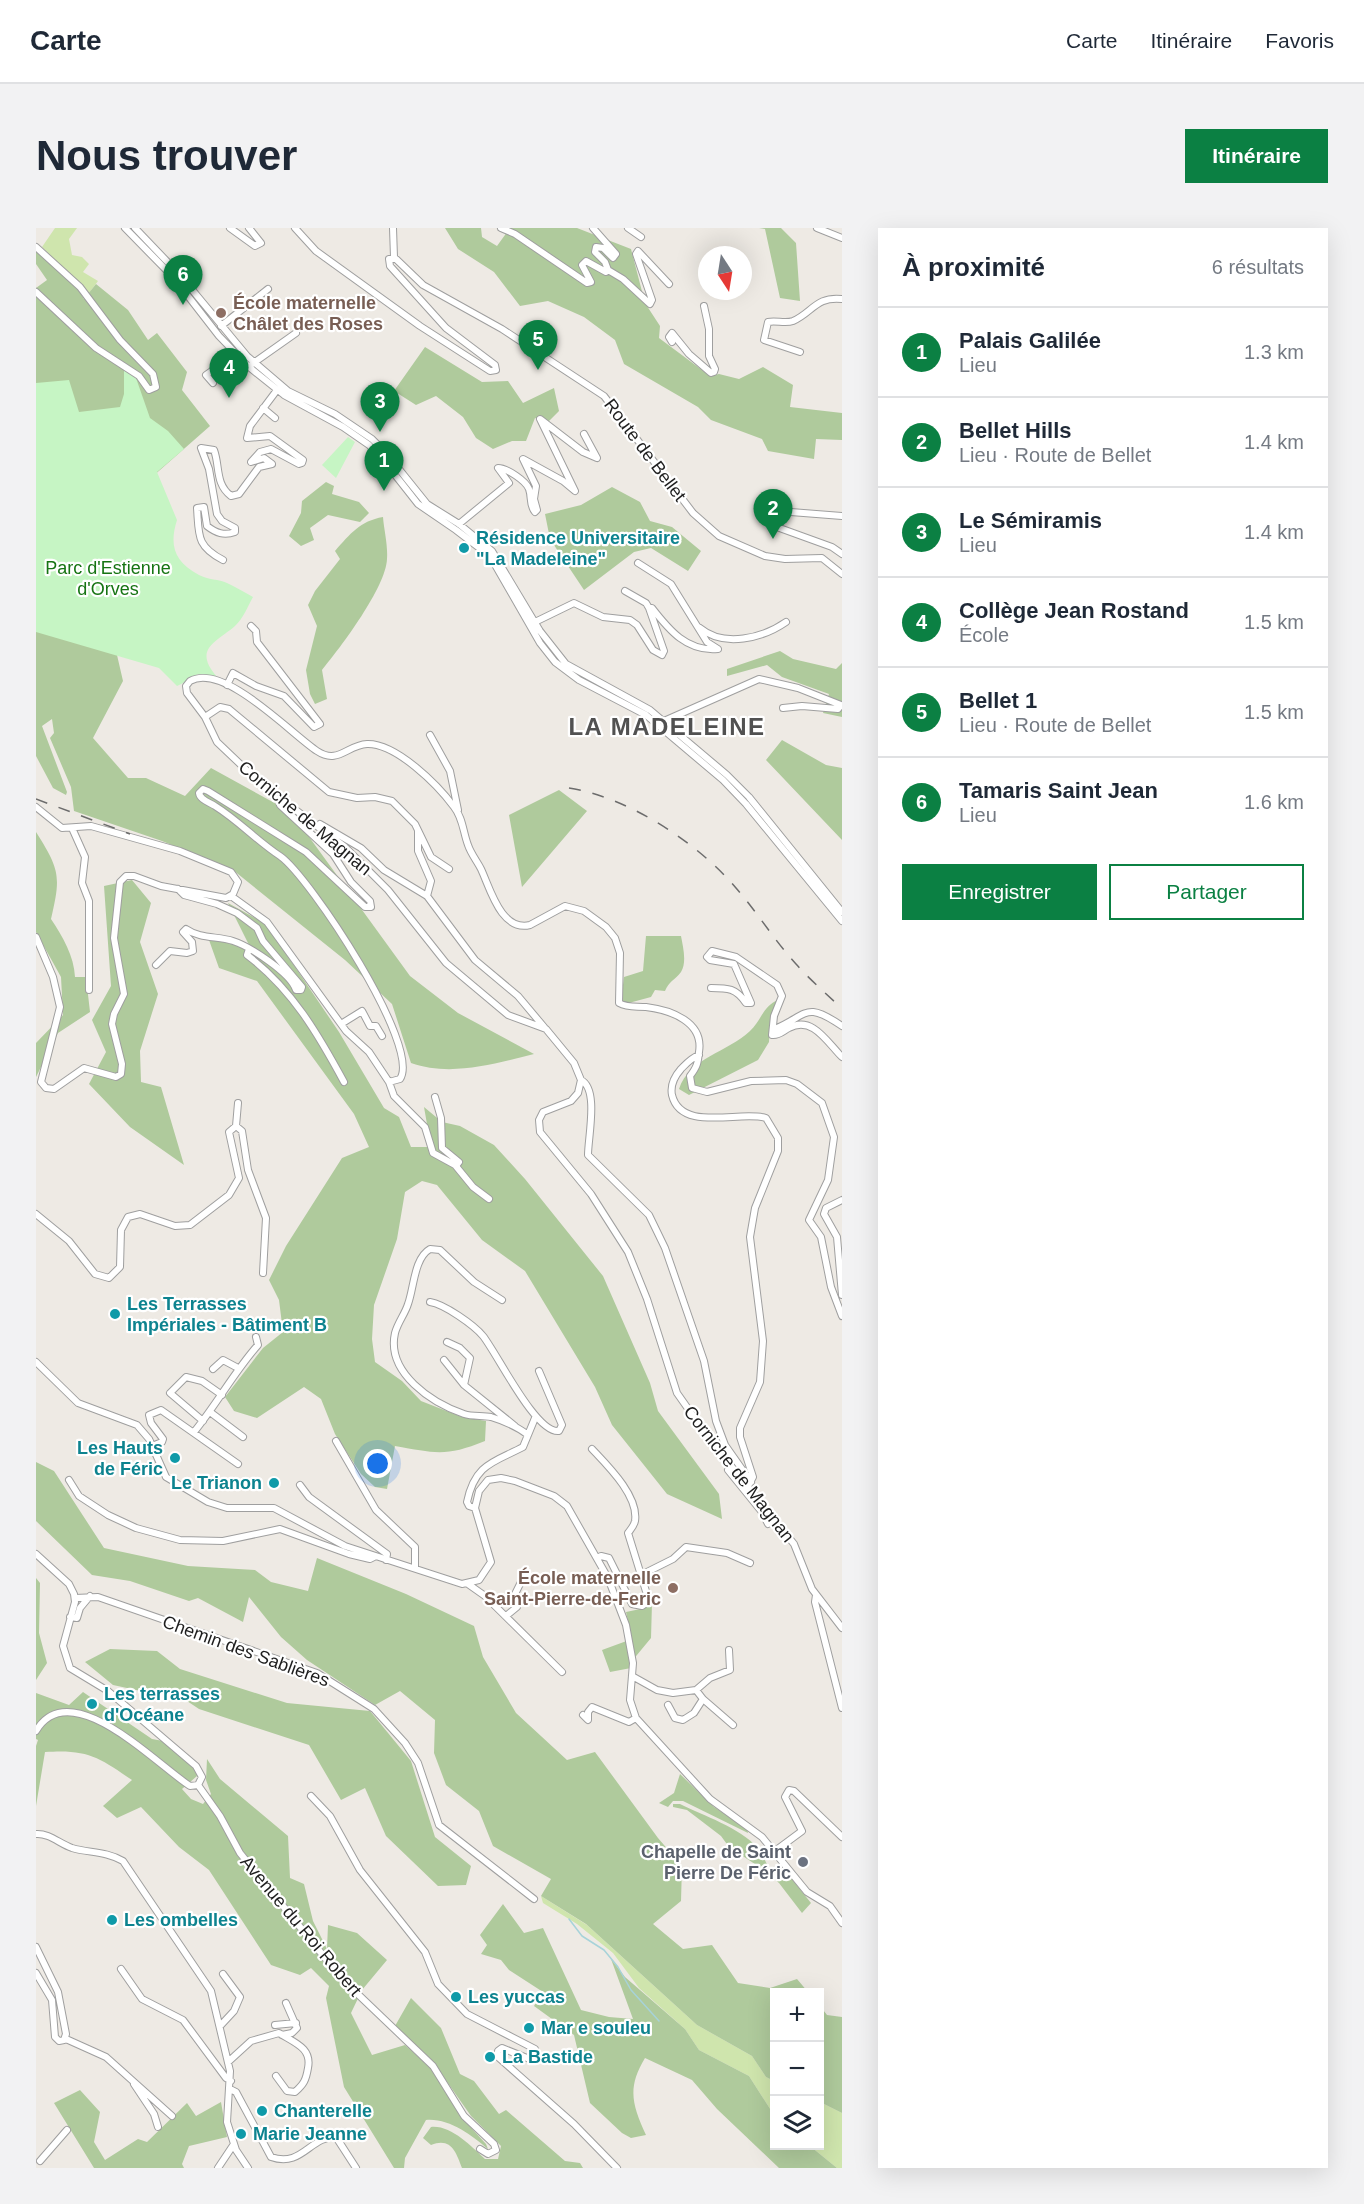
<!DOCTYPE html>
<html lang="fr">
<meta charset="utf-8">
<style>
:root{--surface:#fff;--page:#f2f2f3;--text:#1f2937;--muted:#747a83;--line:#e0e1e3;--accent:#0b8043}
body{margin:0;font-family:Helvetica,sans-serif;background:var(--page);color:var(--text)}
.controls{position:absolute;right:18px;bottom:18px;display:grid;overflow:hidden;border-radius:0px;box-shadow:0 6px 24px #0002}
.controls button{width:54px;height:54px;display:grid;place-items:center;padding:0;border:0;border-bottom:2px solid var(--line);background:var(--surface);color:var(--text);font:30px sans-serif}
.compass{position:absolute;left:662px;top:18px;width:54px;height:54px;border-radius:50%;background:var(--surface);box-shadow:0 6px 24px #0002;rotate:168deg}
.you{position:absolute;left:342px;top:1236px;width:21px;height:21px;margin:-15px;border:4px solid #fff;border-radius:50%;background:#1a73e8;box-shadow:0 0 0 9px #1a73e833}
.badge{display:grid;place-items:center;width:39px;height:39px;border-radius:50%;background:var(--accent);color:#fff;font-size:20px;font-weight:700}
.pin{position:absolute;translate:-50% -50px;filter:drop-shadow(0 2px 3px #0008)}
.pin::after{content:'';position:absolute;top:32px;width:21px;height:18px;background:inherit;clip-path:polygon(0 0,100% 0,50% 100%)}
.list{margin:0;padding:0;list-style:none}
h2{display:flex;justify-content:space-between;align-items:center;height:78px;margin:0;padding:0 24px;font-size:26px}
h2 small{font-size:20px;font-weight:400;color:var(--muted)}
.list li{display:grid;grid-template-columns:39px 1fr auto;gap:18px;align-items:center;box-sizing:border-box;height:90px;padding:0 24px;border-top:2px solid var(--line)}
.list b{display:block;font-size:22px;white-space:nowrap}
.list p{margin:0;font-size:20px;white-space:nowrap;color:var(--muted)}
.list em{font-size:20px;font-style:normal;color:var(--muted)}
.actions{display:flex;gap:12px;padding:18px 24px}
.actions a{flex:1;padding:14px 0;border:2px solid var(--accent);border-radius:0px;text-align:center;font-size:21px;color:var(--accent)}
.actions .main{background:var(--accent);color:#fff}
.icon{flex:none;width:33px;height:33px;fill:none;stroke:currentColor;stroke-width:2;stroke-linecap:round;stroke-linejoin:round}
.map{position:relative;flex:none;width:806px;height:1940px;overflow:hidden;border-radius:0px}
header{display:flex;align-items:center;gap:36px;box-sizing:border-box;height:84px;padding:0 30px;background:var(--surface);border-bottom:2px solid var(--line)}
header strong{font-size:28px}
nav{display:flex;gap:33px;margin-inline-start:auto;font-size:21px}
.intro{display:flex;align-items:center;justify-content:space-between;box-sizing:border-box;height:144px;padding:0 36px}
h1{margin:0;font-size:42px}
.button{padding:15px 27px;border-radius:0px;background:var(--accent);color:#fff;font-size:21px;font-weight:700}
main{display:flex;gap:36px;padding:0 36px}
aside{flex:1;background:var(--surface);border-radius:0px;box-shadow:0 6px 24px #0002}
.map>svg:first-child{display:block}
.grass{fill:#cfe5ad}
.forest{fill:#afca9c}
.park{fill:#c6f5c4}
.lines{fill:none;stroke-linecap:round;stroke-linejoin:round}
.stream{stroke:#a7d3d9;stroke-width:1.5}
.minor-casing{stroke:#9f9f9f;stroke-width:8}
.minor{stroke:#fff;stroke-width:6}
.rail{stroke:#6c6c6c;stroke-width:1.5;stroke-dasharray:12 12;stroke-linecap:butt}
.education-dot{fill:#8d6e63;stroke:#fff;stroke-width:2}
.culture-dot{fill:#0f9aa8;stroke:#fff;stroke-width:2}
.worship-dot{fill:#6b7280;stroke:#fff;stroke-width:2}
.labels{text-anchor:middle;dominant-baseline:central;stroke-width:4.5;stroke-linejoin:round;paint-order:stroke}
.education-label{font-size:18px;font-weight:bold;fill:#785e54;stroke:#fff;text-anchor:start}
.street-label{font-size:18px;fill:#1e1e1e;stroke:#fff}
.culture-label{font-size:18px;font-weight:bold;fill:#0d838f;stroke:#fff;text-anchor:start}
.park-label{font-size:18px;fill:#167413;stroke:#fff}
.worship-label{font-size:18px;font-weight:bold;fill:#5b616d;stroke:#fff;text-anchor:end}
.district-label{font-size:24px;font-weight:bold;letter-spacing:1.5px;fill:#515151;stroke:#fff}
</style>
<header>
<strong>Carte</strong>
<nav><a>Carte</a><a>Itinéraire</a><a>Favoris</a></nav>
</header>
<div class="intro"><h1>Nous trouver</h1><a class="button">Itinéraire</a></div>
<main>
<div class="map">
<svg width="806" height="1940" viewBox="0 0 806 1940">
<rect width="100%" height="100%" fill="#eeeae4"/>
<!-- grass -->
<path class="grass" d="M19 0H41L33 11 36 27 46 29 53 36 47 44 62 53 53 65 6 19Z
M505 1668 551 1697 661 1797 716 1828 730 1849 738 1853V1887L713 1848 663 1822 649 1801 603 1760 577 1725 541 1696 507 1675Z
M784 1874 806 1885V1940H801L774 1918H784Z"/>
<!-- forest -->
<path class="forest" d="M409 0H445L446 9 461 18 474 0H541L595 21 609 75 624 98 623 110 674 148 683 146 703 151 727 139 757 157 754 179 806 185V212L780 211 778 231 732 223 726 211 675 192 662 179 588 136 579 112 548 89 512 73 484 78 458 44 422 21Z
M723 0H745L760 15 764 73 744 70 729 1Z
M0 22 40 58 48 71 60 56 92 82 112 112 121 105 151 144 146 162 174 198 91 271 78 414 87 453 57 510 92 550H110L149 568 175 540 255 584 374 748 422 785 498 826C459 836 414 849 375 835L356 776 309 732 197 642 126 613 38 583 35 559 14 510 18 505 16 491 6 498 31 564 30 567 17 560 0 528V60L11 52 0 36Z
M389 119 446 154 472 153 487 175 518 160 523 183 512 194 499 190 490 213H476L457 221 440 210 427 189 400 168 380 177 358 163Z
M290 254 298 258 296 266 323 274 333 285 324 294 292 287 274 300 278 312 265 318 253 308 265 285 266 273Z
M576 259 604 274 614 293 636 299 665 323 652 343 615 320 598 324 548 362 514 311 509 286 545 277Z
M347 289C348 302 352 317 351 331 350 359 305 419 286 442L291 471 279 476 274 466 270 442 281 398 272 377 279 363 304 331 299 323C314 306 324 293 347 289Z
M744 423 757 431 800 441 806 435V489L787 485 793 466 746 449 731 437 691 448V441Z
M746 512 790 537 806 540V612L730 532Z
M523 562 551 583 486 659 473 587Z
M0 604C24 642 25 648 15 691 27 709 38 728 39 749H50L54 784 22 805 0 849V815L27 787 25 749 0 704Z
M96 652 115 675 104 714 122 766 104 823 105 854 125 859 148 937 94 899 53 856 70 824 56 792 75 758 68 658Z
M192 675 230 696 303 804 348 880 363 889 375 919H395L388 879 406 894 424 898 458 917 489 951 567 1048 614 1155 622 1183 683 1266 686 1291 631 1266 576 1197 559 1159 489 1043 446 1012 401 957 386 953 369 964 361 1011 338 1077 336 1111 339 1134 366 1153 385 1173 426 1189 450 1193 449 1213C410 1229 399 1225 359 1218L351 1261 339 1259 325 1246 299 1206 285 1171 268 1159 221 1190 198 1183 189 1169 227 1120 247 1104 243 1072 233 1052 250 1018 306 930 333 919 318 886 221 753 183 740 173 712 213 717Z
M610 708H645C647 719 651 734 645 744 639 752 633 753 629 763L619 762 615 769 589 776 585 772 588 749 607 743Z
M742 772 734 794 733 814 722 832 653 867 643 861C653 830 692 824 714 803 725 793 727 778 742 772Z
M0 1234 18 1243 68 1320 152 1338 219 1342 235 1354 272 1363 281 1330 370 1366 438 1398 447 1429 480 1485 531 1532 559 1524 622 1610 646 1638 645 1673 617 1696 647 1721 676 1717 702 1755 734 1760 761 1751 772 1764H738V1853L730 1849 716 1828 661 1797 550 1696 505 1668 515 1651 457 1618 443 1583 410 1557 398 1525 399 1492 364 1463 339 1477 271 1432 245 1409 213 1369 207 1394 162 1370 153 1373 94 1353 56 1347 0 1293Z
M0 1350 4 1355 3 1405 11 1435 0 1452Z
M616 1375 615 1410 596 1433 595 1440 574 1444 566 1422 596 1411 590 1384 609 1380Z
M74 1421 121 1423 144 1441 251 1475 334 1483 375 1533 399 1609 435 1638 430 1657 402 1658 350 1608 329 1560 305 1572 273 1517 163 1481 151 1473 77 1457 49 1434Z
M47 1464 116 1511 127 1513 160 1542 161 1548 146 1561 155 1571 167 1576 175 1566 170 1552 171 1531 184 1551 252 1608 254 1650 268 1656 277 1693 291 1721 292 1697 321 1705 351 1732 326 1762 315 1785 336 1827 369 1817 395 1840 429 1893 450 1916 452 1921C435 1907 413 1890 390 1892L369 1930 368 1940H358L308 1859 290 1770 293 1758 275 1740 264 1747 235 1737 173 1642 143 1619 105 1579 81 1590 67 1578 96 1552C63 1529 51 1521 9 1524L0 1578V1518L2 1512 0 1511V1465L33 1477Z
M644 1546 678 1579 711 1600 712 1605 647 1573H637L632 1579 623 1575 638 1565Z
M637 1576H644C668 1588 703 1599 722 1620 729 1629 728 1636 738 1643L747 1640 775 1675 766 1685 743 1655 728 1642 693 1619 685 1608 651 1582 637 1579Z
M467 1676 488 1705 507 1700 545 1782 573 1789 597 1791 575 1731 589 1749 649 1801 663 1822 713 1848 738 1887V1918H774L801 1940H743L681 1881 656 1852 609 1830C591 1860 596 1876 610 1907L595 1910 586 1905 554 1875 538 1807 498 1778 507 1764 473 1742 465 1732 445 1726 451 1717 444 1707Z
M375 1770 405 1800 424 1846 438 1853 463 1886 470 1882 529 1933 544 1935 547 1940H426C420 1924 415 1909 395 1917L387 1910 395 1899C415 1897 435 1918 449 1931H462L465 1918 435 1888 395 1831 359 1798Z
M784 1778 791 1787 806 1789V1885L784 1874Z
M44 1862 64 1884 58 1914 69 1932 102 1911 111 1914 151 1875 160 1888 185 1874 191 1909 153 1918 146 1936 148 1940H58L18 1875Z"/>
<!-- park -->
<path class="park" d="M88 142 100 150 114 190 132 203 148 221 121 244 141 292C133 317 138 334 163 347 172 352 183 351 191 355 200 359 208 364 217 369 212 378 207 391 199 398 179 415 157 421 181 449L180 451C156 440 159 451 141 458L123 440 0 404V155L33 152 43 184 84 179 88 166Z
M312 209 319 214 300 250 286 237Z"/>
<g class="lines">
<!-- stream -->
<path class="stream" d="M533 1691 546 1708 568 1722 582 1739 595 1762 623 1793"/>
<defs>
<path id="minor" d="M89 0 138 50 183 108 213 139 248 167 307 199 333 217 345 229 382 276 420 302 454 328 504 415 519 434 543 452 610 487 687 552 710 576 806 693
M99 0 143 46 211 128 252 163 299 186 336 211 350 225 391 276 423 296 456 323 504 403 530 436 614 482 691 547 713 569 806 684
M194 0 219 18 225 15 213 0
M259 0 280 23 384 98 454 143 460 142 459 137 410 100 354 38 353 31H360L387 57 466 101 568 168 657 285 683 308 729 328 749 331 786 330 806 346
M357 0 358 29
M465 0 479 6 551 55 555 54 546 37 550 33 570 44 572 42 569 34 559 24 560 19 567 20 577 30 580 26 557 0
M592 0 605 9
M781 0 806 10
M0 19 44 59 84 112 117 146 120 159 113 162 103 148 60 120 0 64
M572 42 587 51 614 76 616 72 600 26 602 23 633 56
M185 98 232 61
M636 114 633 109 636 105 653 126 675 145 678 144 679 141 673 128V101L668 78
M764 124 728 112 732 94C740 92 749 96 757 93 776 85 780 68 806 71
M216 136 260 105
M177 155 170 147 199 127
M227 180 239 190
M806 288 742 283 734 290 738 298 796 319 806 326
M423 296 473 255 462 240C471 240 490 253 493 261 496 269 493 277 499 284L501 282 498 271 500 258 487 231 527 253 539 263 504 191 547 224 561 230 548 206
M187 332C160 318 163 307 161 280L168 279 171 298C180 305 188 308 199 304V300L186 293 181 286 173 241 165 220 178 222C184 238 179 256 195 268L203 266 223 239 236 236 228 230 215 234 224 224 235 221 263 236 266 235 267 232 234 208 211 210 214 198 241 162
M589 363 610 375 613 380
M499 394 538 375 567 389 594 392 601 397 617 422 626 427 628 423 613 380H616C633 402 651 424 682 421L671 414 635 356 602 335
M664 400C688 420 727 410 750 394
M191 457 197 445 220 458 248 468 278 499 284 496 221 414 220 403 215 398
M169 489 184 479 193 481 293 564 321 570 339 569 356 573 379 596 395 629 413 641
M628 493 723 451 762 460 805 477 802 481 766 478 747 480
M394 507 414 543 422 582
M243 573 244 577 297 626 315 654 334 673 335 679H329L270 624 172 563 167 561 163 565C164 572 173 574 179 578 203 593 221 613 244 628 274 649 386 819 364 851L353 854
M0 579 26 600 55 598 144 623 195 644 202 654 197 666 190 670 125 658 98 648H90L84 654 78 710 88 766 78 786 76 796 86 836 85 846 80 849 48 840 18 861 10 860 5 854 24 779 17 749 0 709
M284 596 325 620 348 642 391 668 439 732 482 768 508 799
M36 600 49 629 46 655 53 673V762
M382 603V623L395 653 391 668
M195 668 231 694 310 803 333 824 353 854
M213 721 211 727C256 761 282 806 308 854
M120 737 134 723 151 725 157 723 156 714 147 704 150 701C164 711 182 708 197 713 213 718 255 745 260 762H265L266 759 227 713 221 700 201 685 181 676 148 667 142 661
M675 760C692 760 700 760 710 775H715L698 736 674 732 671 729 676 723 700 729 741 757 746 768 738 788 736 807C743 808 747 803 753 800 776 787 791 814 806 829
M305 796 326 783 334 798H340L346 808
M739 801C773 786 769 773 806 798
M663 827C655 830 650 836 645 841 638 849 634 857 636 867 645 905 705 882 730 890L742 910V923L719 980 714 1009 727 1113 724 1154 704 1200V1209L717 1249 712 1258
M545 852C563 861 552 909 552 927L613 987 629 1020 668 1133 680 1193 689 1217 715 1254
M353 854 358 868 389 899 397 925 419 937 437 959 453 971
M399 869 405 890 406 920 423 934 420 938
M200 898 202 875
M806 972 790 980 788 986 801 1009 806 1067
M0 986 33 1013 59 1046 73 1050 84 1039 85 1002 92 989 104 986 139 998 154 997 193 967 203 950 193 904 200 898 206 903 212 942 230 990 227 1045
M466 1072 438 1054 404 1022 394 1021C378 1030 378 1060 372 1076 369 1086 362 1094 359 1105 350 1145 396 1175 428 1186 437 1189 447 1187 455 1189 468 1193 482 1199 492 1207
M394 1074C408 1076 438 1097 447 1108 462 1127 500 1206 523 1203L526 1197 503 1143
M806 1088 795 1059 785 1009 773 992 792 952 798 909 786 875 761 856 750 852 715 853 671 864 656 860 654 848C661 839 662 835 663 824 668 794 635 782 610 779 600 778 592 780 583 775L584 725 579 710 570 699 548 683 529 678 494 697C465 704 454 660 445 641 441 633 435 626 432 617 427 604 427 590 418 579 402 557 360 515 331 516 311 517 302 537 281 523 255 506 188 434 154 453L150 458 151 465 169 489 181 514 243 573 249 574 309 619 352 662 410 735 472 787 510 801 538 835 545 852 542 865 535 873 507 884 503 892 504 904 555 966 592 1024 611 1071 641 1165 674 1212 758 1316 776 1361 806 1400
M408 1132 428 1157 434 1130 424 1120 411 1114
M0 1134 42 1175 101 1197 113 1211 130 1249 172 1274 191 1280H238L309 1318 426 1356 443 1352 455 1334 439 1280 443 1263 452 1252 465 1250 479 1253 518 1268 531 1278 572 1350 590 1397 597 1435 594 1472 600 1490 674 1571 726 1609 771 1664 794 1678 806 1695
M177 1141 187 1132 202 1140
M428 1157 479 1198
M174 1184 207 1209
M167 1193 134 1165 150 1149 166 1153 186 1167
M158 1204C181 1176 198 1144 222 1117L220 1109
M300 1213 340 1282 379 1319V1340
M116 1218 126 1214 127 1211 115 1195 113 1187 125 1182 202 1236
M556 1221C571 1237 603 1268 599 1293 598 1298 595 1301 592 1305L613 1373 606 1378 596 1376 573 1330 565 1328 561 1330
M692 1242 726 1284 732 1296 740 1291
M33 1252 43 1268 72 1287 100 1300 144 1312 187 1313 244 1301 313 1326 334 1331 338 1329
M264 1257 273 1269 351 1326 350 1332
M439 1280 433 1278 431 1274C439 1235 459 1234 487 1219L499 1190
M0 1326 33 1356 38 1366 39 1374 27 1418 34 1440 72 1463 160 1538 166 1549 162 1557
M607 1346 637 1331 650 1319 691 1325 714 1335
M432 1356 449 1368 526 1444
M780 1367 779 1374 806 1480
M39 1370 62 1369 281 1445 338 1481 369 1515 382 1535 403 1597 498 1671
M470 1388 481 1379 479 1366 489 1346
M34 1389 41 1390 44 1380 54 1368
M596 1448 621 1462 637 1465 660 1462 667 1471 658 1485 647 1492 639 1490 632 1477
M660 1462 674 1450 694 1442 693 1422
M667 1471 697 1497
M547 1487 552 1492V1484L556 1479 593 1494 600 1490
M0 1503C34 1445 121 1537 154 1558L162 1557
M162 1557 184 1588 204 1625 307 1752 397 1838 428 1888 458 1916 460 1922 452 1926 444 1921
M275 1568 294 1588 324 1642 389 1724 402 1756 431 1786 499 1821 501 1828 496 1832 466 1820 462 1823V1829L538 1896 581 1940
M0 1606C13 1605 24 1616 36 1620 53 1625 70 1623 87 1633L175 1763 194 1843 191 1894 200 1922 212 1940
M739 1623 766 1603 749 1569 753 1562 758 1563 806 1609
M0 1719 22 1764 30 1806 28 1812 23 1813 19 1809 16 1772 0 1745
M85 1741 106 1771 147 1792 190 1850 195 1853
M185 1797 198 1783 204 1769 187 1746
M239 1797 260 1795
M246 1807 256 1805 261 1800 250 1775
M30 1811 70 1829 136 1888
M192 1834 215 1813 243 1805C259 1815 276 1820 272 1840 270 1852 268 1856 259 1864L251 1863 240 1848
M98 1856 118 1886 122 1899
M194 1861 200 1864 235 1929C266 1940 274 1908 300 1909L320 1940
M4 1933 31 1902
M182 1940 198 1916"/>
</defs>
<!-- minor casing -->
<use href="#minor" class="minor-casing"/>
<!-- minor -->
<use href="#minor" class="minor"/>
<!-- rail -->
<path class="rail" d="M533 560C592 569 662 615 700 660 721 684 738 712 760 736 774 752 791 766 806 781
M0 571 94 606"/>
</g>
<!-- markers -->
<g class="education-dot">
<circle cx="185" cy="85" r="6"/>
<circle cx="637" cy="1360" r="6"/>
</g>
<g class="culture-dot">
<circle cx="428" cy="320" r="6"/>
<circle cx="79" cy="1086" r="6"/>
<circle cx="139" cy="1230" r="6"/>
<circle cx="238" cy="1255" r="6"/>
<circle cx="56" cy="1476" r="6"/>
<circle cx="76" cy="1692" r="6"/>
<circle cx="420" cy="1769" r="6"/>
<circle cx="493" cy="1800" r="6"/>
<circle cx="454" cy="1829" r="6"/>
<circle cx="226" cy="1883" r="6"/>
<circle cx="205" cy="1906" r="6"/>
</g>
<circle class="worship-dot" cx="767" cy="1634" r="6"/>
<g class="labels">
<!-- education labels -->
<g class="education-label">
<text x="197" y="75">École maternelle<tspan x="197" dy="21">Châlet des Roses</tspan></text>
<text x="625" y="1350" text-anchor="end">École maternelle<tspan x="625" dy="21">Saint-Pierre-de-Feric</tspan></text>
</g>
<!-- street labels -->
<g class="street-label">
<text transform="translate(609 222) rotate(53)">Route de Bellet</text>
<text transform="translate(269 590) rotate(40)">Corniche de Magnan</text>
<text transform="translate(703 1246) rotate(52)">Corniche de Magnan</text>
<text transform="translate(210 1423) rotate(20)">Chemin des Sablières</text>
<text transform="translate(265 1698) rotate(50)">Avenue du Roi Robert</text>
</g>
<!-- culture labels -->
<g class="culture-label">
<text x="440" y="310">Résidence Universitaire<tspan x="440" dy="21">"La Madeleine"</tspan></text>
<text x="91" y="1076">Les Terrasses<tspan x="91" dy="21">Impériales - Bâtiment B</tspan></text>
<text x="127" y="1220" text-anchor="end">Les Hauts<tspan x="127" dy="21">de Féric</tspan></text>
<text x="226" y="1255" text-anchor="end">Le Trianon</text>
<text x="68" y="1466">Les terrasses<tspan x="68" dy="21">d'Océane</tspan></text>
<text x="88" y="1692">Les ombelles</text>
<text x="432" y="1769">Les yuccas</text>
<text x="505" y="1800">Mar e souleu</text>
<text x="466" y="1829">La Bastide</text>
<text x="238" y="1883">Chanterelle</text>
<text x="217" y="1906">Marie Jeanne</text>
</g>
<!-- park labels -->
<g class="park-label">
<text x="72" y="340">Parc d'Estienne<tspan x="72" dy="21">d'Orves</tspan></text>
</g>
<!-- worship labels -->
<g class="worship-label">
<text x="755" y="1624">Chapelle de Saint<tspan x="755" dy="21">Pierre De Féric</tspan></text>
</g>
<!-- district labels -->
<g class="district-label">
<text x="631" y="498">LA MADELEINE</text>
</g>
</g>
</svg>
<div class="controls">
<button>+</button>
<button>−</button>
<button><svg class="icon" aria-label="layers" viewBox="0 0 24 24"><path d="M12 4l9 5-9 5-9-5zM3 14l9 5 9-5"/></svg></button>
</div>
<svg class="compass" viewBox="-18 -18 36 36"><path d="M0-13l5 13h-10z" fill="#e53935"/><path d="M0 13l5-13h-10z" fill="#747a83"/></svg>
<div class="you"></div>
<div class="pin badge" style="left:348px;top:263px">1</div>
<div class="pin badge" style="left:737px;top:311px">2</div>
<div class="pin badge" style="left:344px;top:204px">3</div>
<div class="pin badge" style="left:193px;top:170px">4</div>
<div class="pin badge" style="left:502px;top:142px">5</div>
<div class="pin badge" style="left:147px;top:77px">6</div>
</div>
<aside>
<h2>À proximité<small>6 résultats</small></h2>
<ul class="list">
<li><span class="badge">1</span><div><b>Palais Galilée</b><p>Lieu</p></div><em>1.3 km</em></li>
<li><span class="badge">2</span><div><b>Bellet Hills</b><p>Lieu · Route de Bellet</p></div><em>1.4 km</em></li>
<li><span class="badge">3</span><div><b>Le Sémiramis</b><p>Lieu</p></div><em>1.4 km</em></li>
<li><span class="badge">4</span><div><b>Collège Jean Rostand</b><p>École</p></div><em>1.5 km</em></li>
<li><span class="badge">5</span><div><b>Bellet 1</b><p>Lieu · Route de Bellet</p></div><em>1.5 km</em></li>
<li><span class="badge">6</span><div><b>Tamaris Saint Jean</b><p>Lieu</p></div><em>1.6 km</em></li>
</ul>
<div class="actions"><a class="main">Enregistrer</a><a>Partager</a></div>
</aside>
</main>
